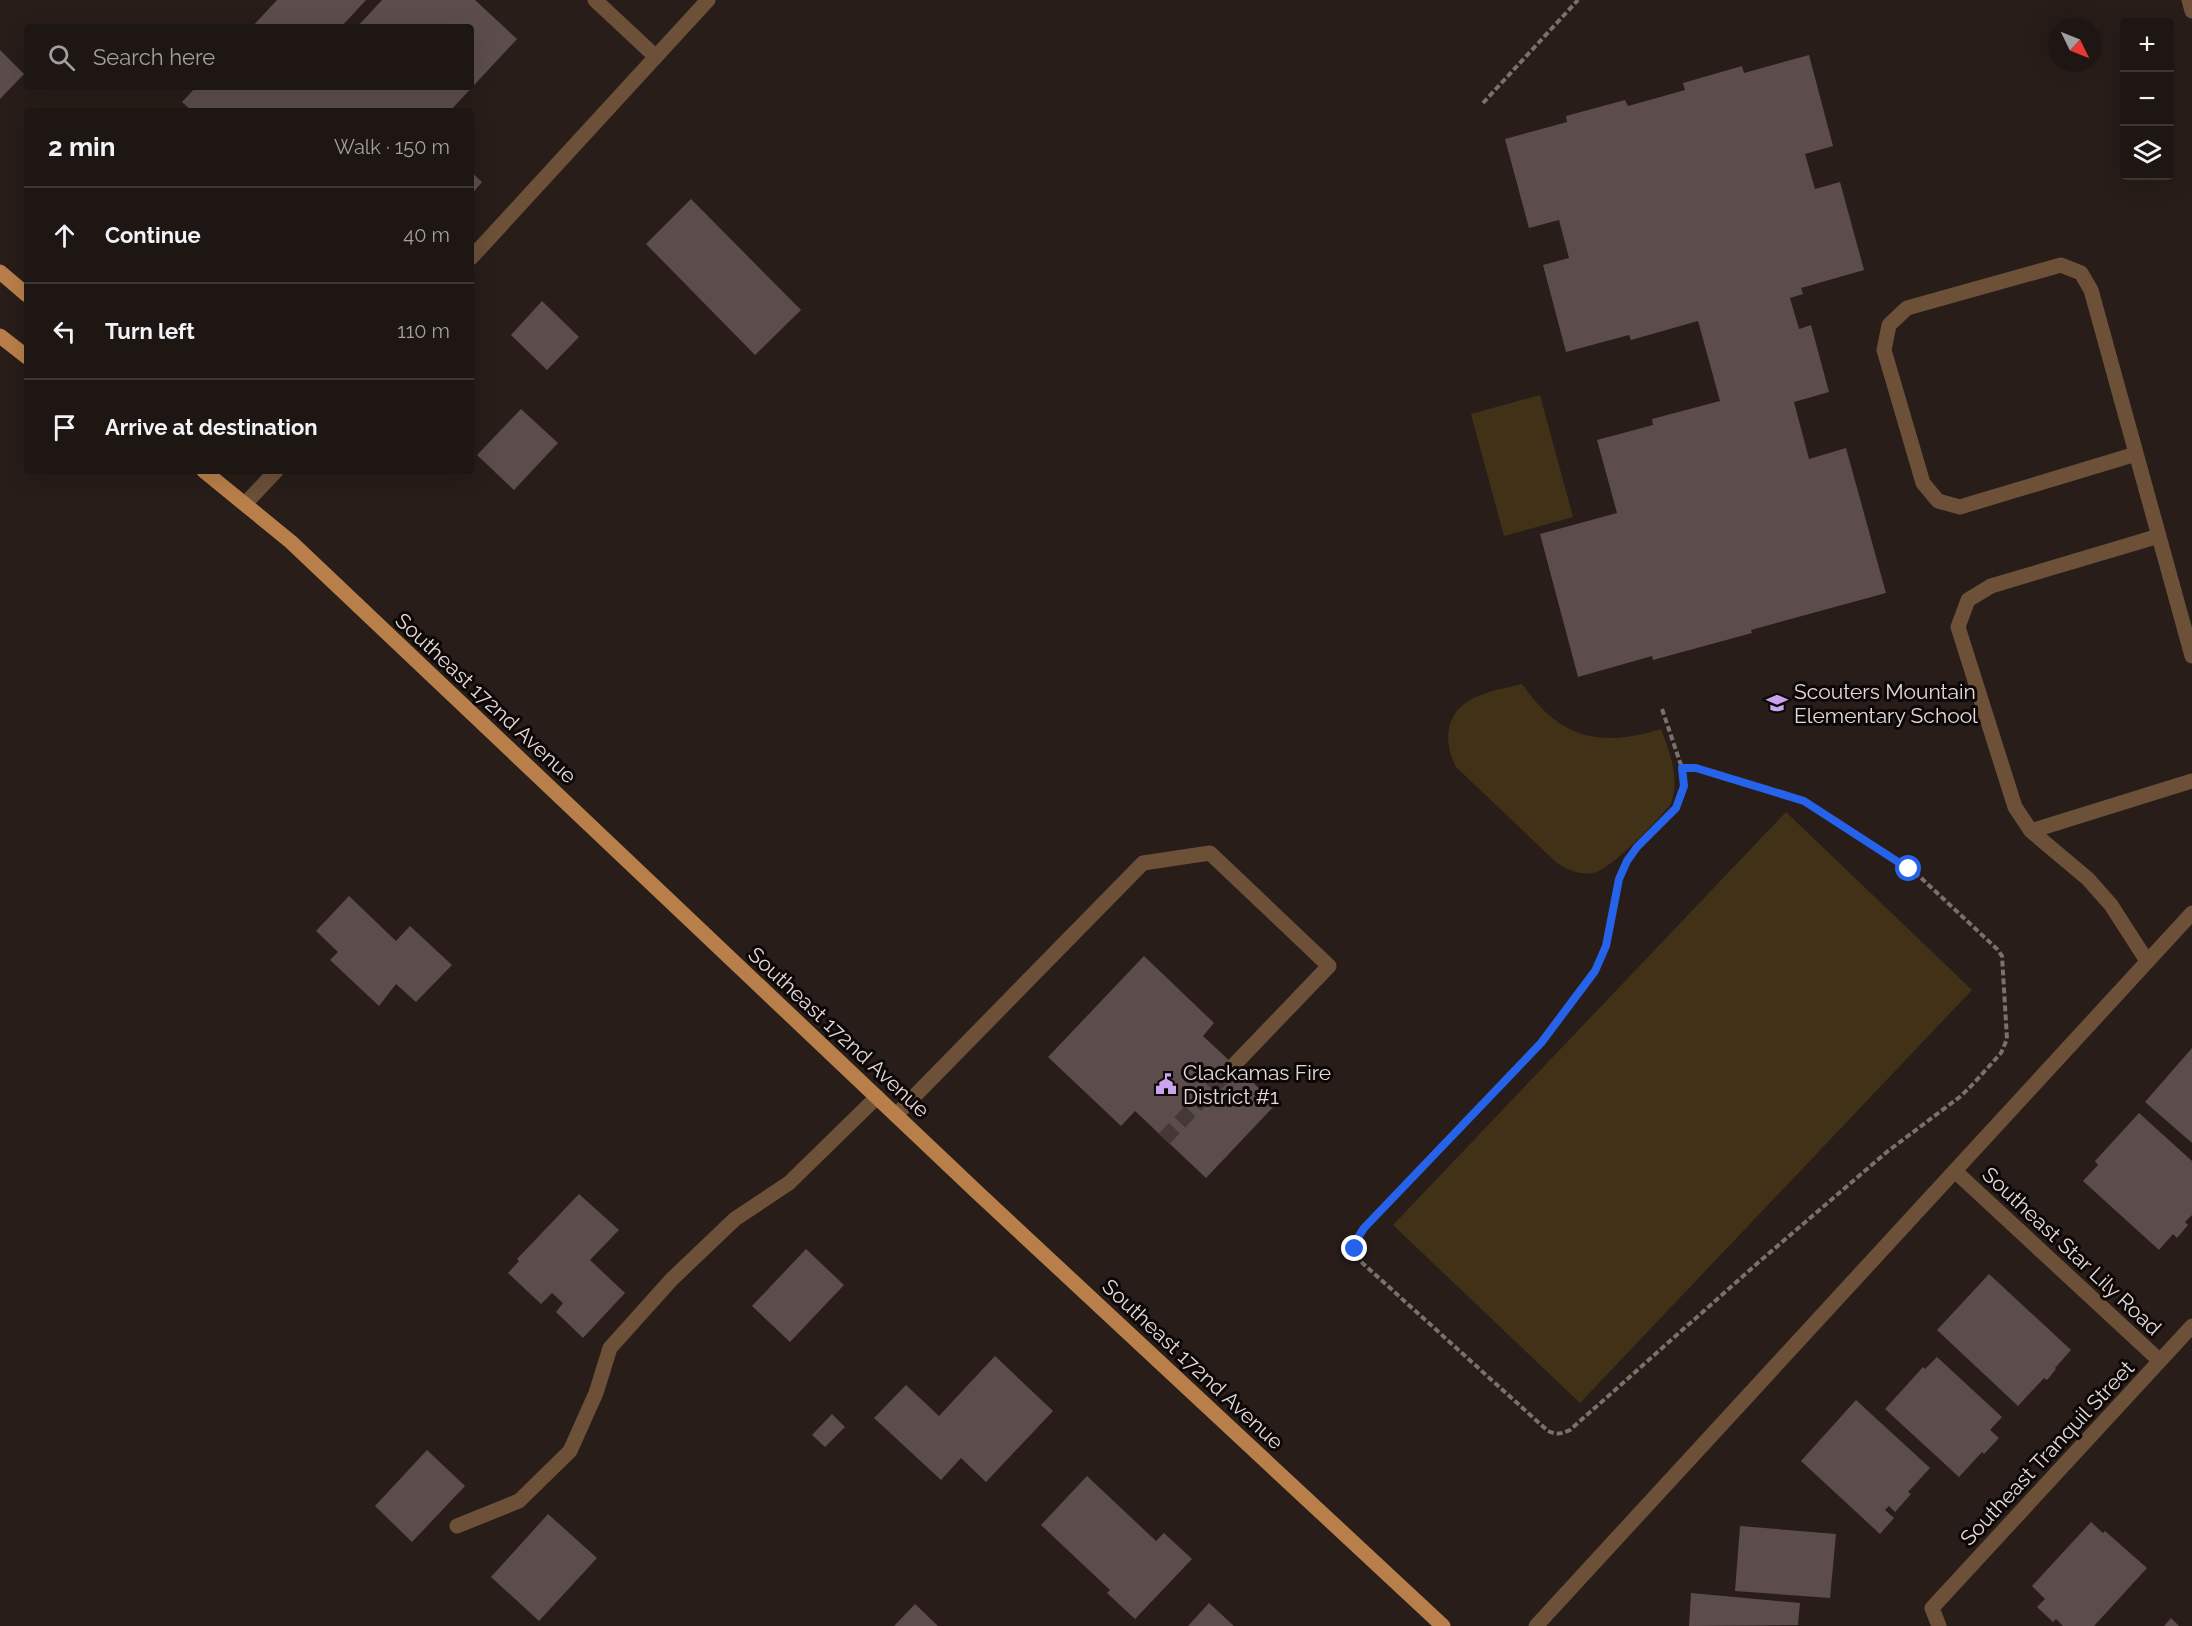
<!DOCTYPE html>
<meta charset="utf-8">
<style>
:root{--surface:#1e1612;--page:#261f1b;--text:#f1f3f6;--muted:#a19f9f;--line:#3c3532}
body{margin:0;font-family:Raleway,sans-serif;background:var(--page);color:var(--text)}
.controls{position:absolute;right:18px;top:18px;display:grid;overflow:hidden;border-radius:6px;box-shadow:0 6px 24px #0002}
.controls button{width:54px;height:54px;display:grid;place-items:center;padding:0;border:0;border-bottom:2px solid var(--line);background:var(--surface);color:var(--text);font:30px sans-serif}
.compass{position:absolute;left:2048px;top:18px;width:54px;height:54px;border-radius:50%;background:var(--surface);box-shadow:0 6px 24px #0002;rotate:133deg}
.stop{position:absolute;width:18px;height:18px;margin:-14px;border:4px solid #2563eb;border-radius:50%;background:#fff}
.stop.end{background:#2563eb;border-color:#fff;box-shadow:0 2px 6px #0008}
.list{margin:0;padding:0;list-style:none}
h2{display:flex;justify-content:space-between;align-items:center;height:78px;margin:0;padding:0 24px;font-size:26px}
h2 small{font-size:20px;font-weight:400;color:var(--muted)}
.list li{display:grid;grid-template-columns:39px 1fr auto;gap:18px;align-items:center;box-sizing:border-box;height:96px;padding:0 24px;border-top:2px solid var(--line)}
.list b{display:block;font-size:22px;white-space:nowrap}
.list em{font-size:20px;font-style:normal;color:var(--muted)}
.icon{flex:none;width:33px;height:33px;fill:none;stroke:currentColor;stroke-width:2;stroke-linecap:round;stroke-linejoin:round}
.map{position:relative;flex:none;width:2192px;height:1626px;overflow:hidden}
.search{position:absolute;background:var(--surface);box-shadow:0 6px 24px #0002;left:24px;top:24px;width:450px;height:66px;display:flex;align-items:center;gap:15px;box-sizing:border-box;padding:0 21px;border-radius:6px;color:var(--muted);font-size:22px}
.panel{position:absolute;background:var(--surface);box-shadow:0 6px 24px #0002;left:24px;top:108px;width:450px;height:366px;border-radius:6px}
.map>svg:first-child{display:block}
.green{fill:#413217}
.building{fill:#5c4d4c}
.lines{fill:none;stroke-linecap:round;stroke-linejoin:round}
.minor-tunnel{stroke:#443935;stroke-width:15;stroke-dasharray:15 8;stroke-linecap:butt}
.path{stroke:#7a706c;stroke-width:4;stroke-dasharray:6 3;stroke-linecap:butt}
.minor{stroke:#6c5038;stroke-width:15}
.major{stroke:#b97f4a;stroke-width:15}
.route{stroke:#2563eb;stroke-width:8}
.labels{text-anchor:middle;dominant-baseline:central;stroke-width:6;stroke-linejoin:round;paint-order:stroke}
.poi-label{font-size:21px;fill:#e3dad7;stroke:#0d0807;text-anchor:start}
.street-label{font-size:21px;fill:#e3dad7;stroke:#0d0807}
</style>
<div class="map">
<svg width="2192" height="1626" viewBox="0 0 2192 1626">
<rect width="100%" height="100%" fill="#281d18"/>
<!-- green -->
<path class="green" d="M1540 395 1573 517 1504 536 1471 414Z
M1522 684C1560 739 1599 748 1661 729 1670 754 1680 777 1671 804 1658 820 1612 869 1593 873 1580 875 1568 870 1557 863L1456 767C1443 742 1445 713 1472 699 1487 691 1506 688 1522 684Z
M1786 812 1972 990 1580 1403 1393 1225Z"/>
<!-- building -->
<path class="building" d="M277 0H366L341 27H252Z
M382 0H475L517 39 450 111H192L182 102 196 87H471V27H357Z
M0 50 24 74 0 99Z
M1809 55 1833 146 1805 154 1815 189 1840 182 1864 270 1801 288 1803 294 1790 298 1799 329 1811 325 1829 392 1794 402 1809 459 1846 448 1886 593 1751 630 1752 633 1653 660 1652 656 1578 677 1540 534 1617 513 1597 440 1653 425 1652 419 1720 401 1698 321 1631 340 1629 335 1566 352 1543 265 1569 258 1559 220 1529 228 1505 139 1567 122 1566 116 1625 100 1628 106 1685 90 1683 83 1742 66 1744 73Z
M471 172 482 182 471 195Z
M691 199 801 310 755 355 646 244Z
M542 301 579 337 547 370 511 335Z
M521 409 558 443 514 490 477 455Z
M349 896 396 941 410 926 452 965 416 1002 396 984 379 1006 330 960 338 952 316 931Z
M1144 956 1214 1023 1203 1036 1276 1104 1206 1178 1135 1111 1121 1126 1048 1057Z
M2192 1048V1143L2145 1102Z
M2139 1113 2192 1161V1215L2185 1222 2188 1225 2177 1238 2173 1234 2159 1250 2083 1181 2098 1165 2095 1161Z
M579 1194 619 1230 590 1260 625 1293 583 1338 556 1312 563 1303 552 1293 541 1304 508 1273 519 1261 517 1259Z
M806 1249 844 1285 790 1342 752 1306Z
M1989 1274 2071 1350 2055 1368 2056 1369 2047 1380 2044 1378 2018 1406 1937 1330Z
M995 1356 1053 1411 986 1482 961 1458 941 1480 874 1418 906 1385 939 1416Z
M1937 1357 2002 1417 1990 1430 1999 1438 1984 1454 1982 1452 1959 1477 1885 1409 1923 1367 1925 1369Z
M1856 1400 1930 1468 1908 1492 1911 1494 1895 1512 1889 1506 1885 1510 1894 1518 1880 1534 1801 1461Z
M832 1414 845 1427 825 1447 812 1435Z
M427 1450 465 1486 412 1542 375 1506Z
M1087 1476 1156 1541 1164 1533 1192 1559 1135 1619 1107 1593 1110 1590 1041 1525Z
M548 1514 597 1558 539 1621 491 1577Z
M2091 1522 2103 1533 2105 1531 2147 1568 2094 1626H2063L2056 1619 2053 1622 2037 1607 2045 1599 2032 1586Z
M1740 1526 1836 1534 1830 1598 1735 1591Z
M1691 1593 1800 1603 1798 1625 1689 1626Z
M1209 1603 1234 1626H1188Z
M915 1604 938 1626H894Z
M2171 1618 2179 1626H2164Z"/>
<g class="lines">
<!-- minor-tunnel -->
<path class="minor-tunnel" d="M1164 1139 1234 1065"/>
<!-- path -->
<path class="path" d="M1483 103 1578 0
M1662 709 1682 768 1684 786 1681 798 1668 818 1637 847 1627 861 1619 879 1607 946 1595 971 1541 1043 1364 1228C1357 1239 1354 1246 1358 1259L1548 1431C1557 1435 1561 1434 1570 1430L1760 1261 1888 1151 1961 1096 1974 1083 2001 1053 2007 1039 2002 956 1997 949 1919 876 1814 807 1792 797 1696 768H1682"/>
<!-- minor -->
<path class="minor" d="M595 0 656 57
M2189 0 2192 11
M471 258 708 0
M2136 454 1960 507 1938 501 1923 483 1884 350 1889 325 1907 308 2061 265 2081 273 2091 290 2192 656
M245 504 276 471
M2031 831 2192 781
M2147 961 2111 905 2088 879 2031 831 2015 807 1958 627 1968 600 1991 586 2159 536
M896 1115 1143 863 1210 853 1329 966 1234 1065
M1956 1172 2160 1361
M457 1526 519 1501 570 1451 596 1393 610 1348 672 1279 735 1219 789 1183 877 1097
M1536 1626 2192 913
M1939 1626 1932 1608 2192 1326"/>
<!-- major -->
<path class="major" d="M0 272 27 295
M0 336 27 357
M204 471 291 542 978 1193 1443 1626"/>
</g>
<g class="lines">
<!-- route -->
<path class="route" d="M1355 1249 1357 1239 1364 1228 1541 1043 1595 971 1606 946 1619 879 1627 861 1637 847 1676 808 1684 786 1682 768H1696L1804 801 1909 869"/>
</g>
<!-- icons -->
<defs>
<symbol id="school-bare" viewBox="-9 -9 18 18"><path d="M0-5L7-2L0 1L-7-2ZM-4 1L0 2.5L4 1V4Q0 6-4 4Z" fill="#c9a5ee" stroke="#0d0807" stroke-width="2.5" paint-order="stroke"/></symbol>
<symbol id="civic-bare" viewBox="-9 -9 18 18"><path d="M-.6-6.5H3V-4.5H.6V-3L4-1V1h2V6H-6V1h2V-1L-.6-3ZM-1.2 2.5V6h2.4V2.5Z" fill="#c9a5ee" stroke="#0d0807" stroke-width="2.5" paint-order="stroke"/></symbol>
</defs>
<g fill-rule="evenodd">
<use href="#school-bare" x="1762" y="688" width="30" height="30"/>
<use href="#civic-bare" x="1151" y="1069" width="30" height="30"/>
</g>
<g class="labels">
<!-- poi labels -->
<g class="poi-label">
<text x="1794" y="691">Scouters Mountain<tspan x="1794" dy="24">Elementary School</tspan></text>
<text x="1183" y="1072">Clackamas Fire<tspan x="1183" dy="24">District #1</tspan></text>
</g>
<!-- street labels -->
<g class="street-label">
<text transform="translate(486 698) rotate(43)">Southeast 172nd Avenue</text>
<text transform="translate(839 1032) rotate(43)">Southeast 172nd Avenue</text>
<text transform="translate(2072 1251) rotate(43)">Southeast Star Lily Road</text>
<text transform="translate(1193 1364) rotate(43)">Southeast 172nd Avenue</text>
<text transform="translate(2047 1453) rotate(-47)">Southeast Tranquil Street</text>
</g>
</g>
</svg>
<div class="controls">
<button>+</button>
<button>−</button>
<button><svg class="icon" aria-label="layers" viewBox="0 0 24 24"><path d="M12 4l9 5-9 5-9-5zM3 14l9 5 9-5"/></svg></button>
</div>
<svg class="compass" viewBox="-18 -18 36 36"><path d="M0-13l5 13h-10z" fill="#e53935"/><path d="M0 13l5-13h-10z" fill="#a19f9f"/></svg>
<div class="stop" style="left:1909px;top:869px"></div>
<div class="stop end" style="left:1355px;top:1249px"></div>
<div class="search"><svg class="icon" aria-label="search" viewBox="0 0 24 24"><circle cx="10" cy="10" r="6"/><path d="M15 15l6 6"/></svg>Search here</div>
<section class="panel">
<h2>2 min<small>Walk · 150 m</small></h2>
<ul class="list">
<li><svg class="icon" aria-label="ahead" viewBox="0 0 24 24"><path d="M12 20V5M6 11l6-6 6 6"/></svg><div><b>Continue</b></div><em>40 m</em></li>
<li><svg class="icon" aria-label="left" viewBox="0 0 24 24"><path d="M17 20v-9H6M10 6l-5 5 5 5"/></svg><div><b>Turn left</b></div><em>110 m</em></li>
<li><svg class="icon" aria-label="arrive" viewBox="0 0 24 24"><path d="M6 21V4h12l-3 4 3 4H6"/></svg><div><b>Arrive at destination</b></div></li>
</ul>
</section>
</div>
